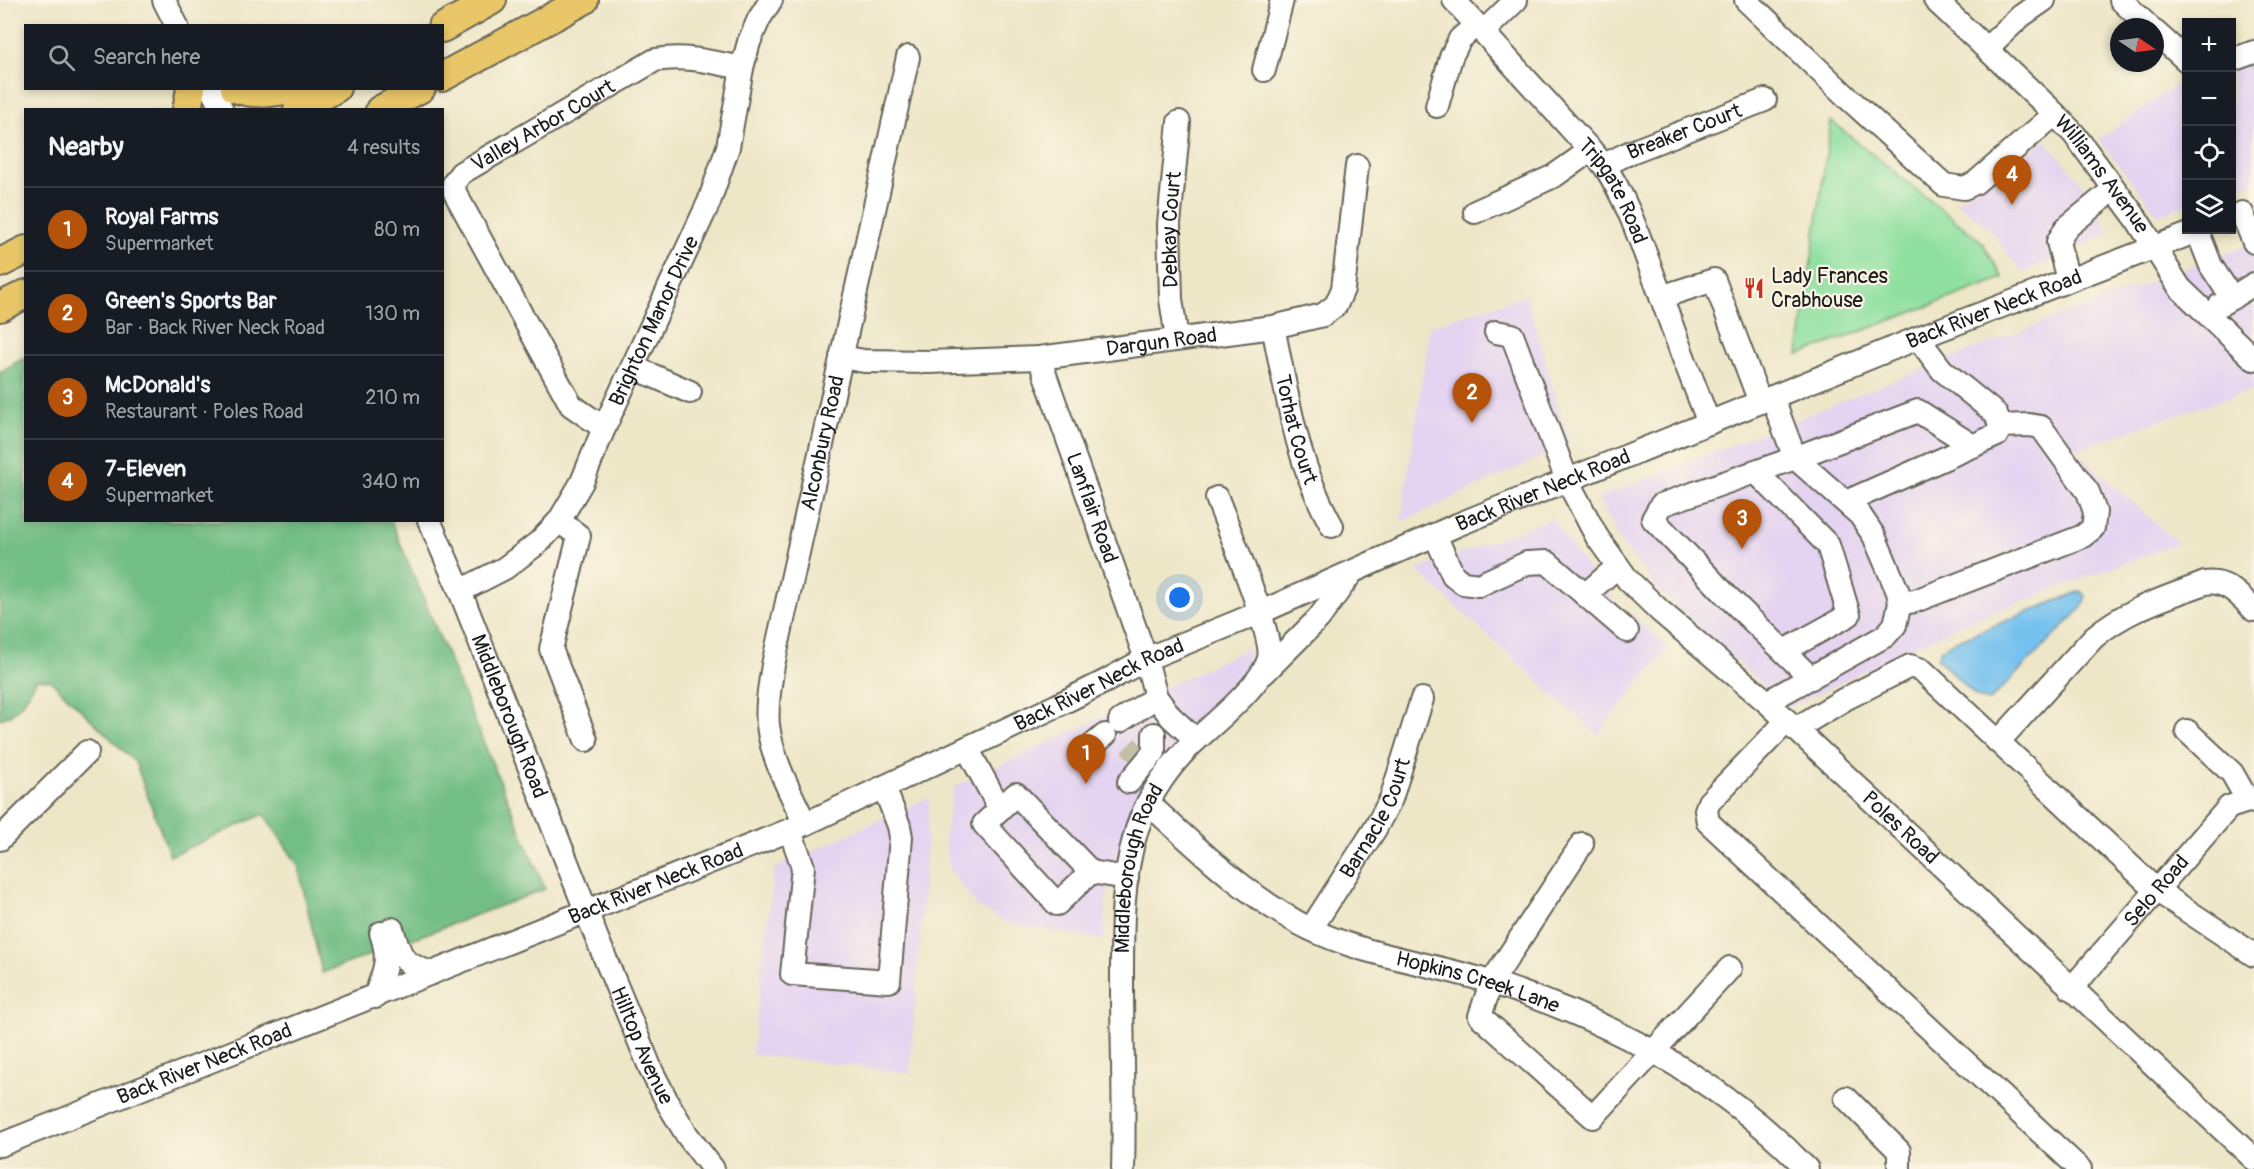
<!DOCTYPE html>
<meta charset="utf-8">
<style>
:root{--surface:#171b24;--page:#20242c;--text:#f1f3f6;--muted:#9ea1a6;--line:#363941;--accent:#b45309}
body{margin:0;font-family:Pangolin,sans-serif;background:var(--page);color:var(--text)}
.controls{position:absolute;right:18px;top:18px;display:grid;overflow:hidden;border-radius:0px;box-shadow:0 3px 9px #0003}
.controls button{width:54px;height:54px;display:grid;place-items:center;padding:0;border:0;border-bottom:2px solid var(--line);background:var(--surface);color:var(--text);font:30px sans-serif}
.compass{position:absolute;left:2110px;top:18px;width:54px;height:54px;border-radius:50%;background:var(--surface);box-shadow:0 3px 9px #0003;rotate:103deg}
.you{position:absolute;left:1180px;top:598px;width:21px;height:21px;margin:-15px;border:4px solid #fff;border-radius:50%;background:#1a73e8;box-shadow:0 0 0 9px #1a73e833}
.badge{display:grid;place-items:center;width:39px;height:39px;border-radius:50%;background:var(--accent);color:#fff;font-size:20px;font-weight:700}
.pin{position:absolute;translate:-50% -50px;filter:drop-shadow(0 2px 3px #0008)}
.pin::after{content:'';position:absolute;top:32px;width:21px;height:18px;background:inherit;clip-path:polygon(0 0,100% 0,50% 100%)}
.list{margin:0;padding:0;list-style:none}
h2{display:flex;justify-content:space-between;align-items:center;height:78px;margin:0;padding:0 24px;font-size:26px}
h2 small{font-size:20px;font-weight:400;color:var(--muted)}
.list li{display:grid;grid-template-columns:39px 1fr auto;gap:18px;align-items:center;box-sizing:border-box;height:84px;padding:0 24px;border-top:2px solid var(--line)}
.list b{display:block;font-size:22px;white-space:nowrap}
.list p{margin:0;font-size:20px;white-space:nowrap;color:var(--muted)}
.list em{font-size:20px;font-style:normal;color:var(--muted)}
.icon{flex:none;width:33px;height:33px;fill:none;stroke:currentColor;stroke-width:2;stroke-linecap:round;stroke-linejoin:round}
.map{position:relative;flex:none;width:2254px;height:1169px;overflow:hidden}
.search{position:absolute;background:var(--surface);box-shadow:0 3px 9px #0003;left:24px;top:24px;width:420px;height:66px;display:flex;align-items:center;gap:15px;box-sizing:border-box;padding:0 21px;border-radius:0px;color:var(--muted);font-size:22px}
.panel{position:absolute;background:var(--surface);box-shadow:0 3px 9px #0003;left:24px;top:108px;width:420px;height:414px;border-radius:0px}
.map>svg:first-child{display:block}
.built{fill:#e4d3f1}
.green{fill:#8fe0a0;stroke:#567e5e;stroke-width:1.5}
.forest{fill:#73be86;stroke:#486d51;stroke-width:1.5}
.water{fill:#74c1ee;stroke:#486e85;stroke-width:1.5}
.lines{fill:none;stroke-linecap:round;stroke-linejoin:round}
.minor-tunnel{stroke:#c3bea5;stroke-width:22;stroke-dasharray:22 11;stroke-linecap:butt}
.minor-casing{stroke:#656358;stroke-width:26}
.major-casing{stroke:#656358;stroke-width:32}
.minor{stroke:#fff;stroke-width:22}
.major{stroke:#e9c769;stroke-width:28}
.labels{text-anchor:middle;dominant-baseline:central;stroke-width:4.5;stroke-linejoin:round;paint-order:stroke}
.street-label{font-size:21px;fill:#1c1c1c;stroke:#fcf5e5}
.poi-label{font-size:21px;fill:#1c1c1c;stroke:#fcf5e5;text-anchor:start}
</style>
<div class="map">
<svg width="2254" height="1169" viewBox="0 0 2254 1169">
<rect width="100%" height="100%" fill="#fcf5e5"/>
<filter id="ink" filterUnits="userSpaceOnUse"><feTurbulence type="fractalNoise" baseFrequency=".0167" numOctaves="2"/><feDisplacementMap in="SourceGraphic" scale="12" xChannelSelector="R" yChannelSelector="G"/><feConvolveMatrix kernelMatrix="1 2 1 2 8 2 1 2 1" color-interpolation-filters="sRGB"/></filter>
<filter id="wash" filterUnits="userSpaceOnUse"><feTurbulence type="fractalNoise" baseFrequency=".008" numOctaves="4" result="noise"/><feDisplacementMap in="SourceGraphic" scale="24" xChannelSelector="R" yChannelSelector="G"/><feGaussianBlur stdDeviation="1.35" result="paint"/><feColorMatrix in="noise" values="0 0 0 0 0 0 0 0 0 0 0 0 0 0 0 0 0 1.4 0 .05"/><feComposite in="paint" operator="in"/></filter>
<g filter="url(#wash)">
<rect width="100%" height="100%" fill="#ede6c7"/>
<!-- built -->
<path class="built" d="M2254 54V182L2232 190V62Z
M2186 78V205L2158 215 2099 139Z
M2045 140 2089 192 2109 234 2022 273 1989 228 1956 202Z
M2254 243V389L2073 450 2178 543 1961 624 1788 708 1659 591 1620 541 1598 498 1963 353Z
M1526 295 1569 444 1401 522 1430 326Z
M1552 518 1584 564 1616 603 1669 647 1597 735 1416 570Z
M1248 648V666L1221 692 1141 790 1127 826 1106 901 1104 940 1007 923 978 907 950 870 944 839 954 787Z
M930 797 910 1073 752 1054 774 869Z"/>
<!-- green -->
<path class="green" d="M1831 121 1982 242 2003 278 1798 355Z"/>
<!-- forest -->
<path class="forest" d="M25 357 26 520 391 521 545 889 322 973 298 865 264 814 170 856 135 762 50 680 37 679C28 695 19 714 0 719V372Z"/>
<!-- water -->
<path class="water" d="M2081 591 2086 596 2081 609 1990 700 1987 701 1976 696 1937 658 1942 649 1951 643Z"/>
</g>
<g filter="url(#ink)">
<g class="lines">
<!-- minor-tunnel -->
<path class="minor-tunnel" d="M1129 760 1143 746"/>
<defs>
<g id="minor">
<path d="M164 0 177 26"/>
<path id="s1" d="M1454 0 1604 165C1629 203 1642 246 1658 288 1674 333 1691 378 1709 423"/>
<path d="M1746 0 1848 98 1944 185 1964 188 1975 183 2055 114"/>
<path id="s2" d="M1935 0 2048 107 2074 134 2136 218 2180 288 2254 359"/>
<path d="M2121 0 2149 27"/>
<path d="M1483 32 1516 0"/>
<path d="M2155 32 2186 60"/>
<path d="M1987 48 2021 16 2044 0"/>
<path d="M2232 60 2254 52"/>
<path d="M1264 70 1282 0"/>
<path d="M211 88 222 110"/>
<path d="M1437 106 1451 57 1460 39 1476 25"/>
<path id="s3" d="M1604 165 1631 152 1765 100"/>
<path d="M1475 212 1554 176 1591 150"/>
<path d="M2242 213 2254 242"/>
<path d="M2197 230 2211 266 2232 298"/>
<path d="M2068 280 2058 242 2066 228 2114 189"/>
<path d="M1661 297 1714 280 1760 402"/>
<path d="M2220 305 2254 284"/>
<path id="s4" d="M1273 327C1288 397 1296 463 1332 526"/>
<path id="s5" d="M1496 332 1512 335 1567 480 1597 537 1628 580 1660 611 1767 702 2254 1159"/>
<path id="s6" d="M1177 339 1171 299 1169 224 1179 122"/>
<path id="s7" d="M841 357 864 361 929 362 1039 358 1273 327 1323 315 1336 305 1343 289 1357 166"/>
<path id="s8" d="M1039 358 1146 659 1156 697 1171 717 1196 740"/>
<path d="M633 367 690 392"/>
<path id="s9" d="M604 428 571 405 455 193 454 183 461 173 655 60C687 55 711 62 742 68"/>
<path d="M1755 471 1828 545 1849 615 1784 651"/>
<path d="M1846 502 1997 435 2000 426 1996 414 1942 370 1918 338"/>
<path id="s10" d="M429 520 460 591 598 941 652 1072 669 1105 687 1135 713 1169"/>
<path d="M559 521 579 536 551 649 586 740"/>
<path d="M1435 535 1453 575 1463 583 1479 585 1527 563 1547 562 1627 631"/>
<path id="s11" d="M460 591 505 568 539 542 559 521 582 482 604 428 709 202 728 147 742 68 749 42 759 19 771 0"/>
<path d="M1585 595 1618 566"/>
<path d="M1900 603 1915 601 2083 536 2093 528 2095 512 2088 492 2041 427 2029 425 2000 426"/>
<path d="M1264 673 1319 618 1352 572"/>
<path d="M1811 678 1726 595 1653 519 1661 505 1795 458 1918 411 1973 446"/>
<path d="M1767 702 1885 636 1895 625 1900 603 1898 592 1874 536 1860 515 1795 458 1772 397"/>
<path d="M1120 721 1156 697"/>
<path d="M1787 721 1709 802 1706 810 1708 822 2080 1169"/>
<path d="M1795 729 1845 699 1910 666 1922 670 2156 890 2254 955"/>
<path d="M2187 731 2232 773 2248 801 2254 802"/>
<path d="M1998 742 2094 637C2127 609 2166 598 2205 583 2226 579 2240 596 2254 610"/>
<path d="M1093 745 1105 735"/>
<path d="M967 748 1000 809"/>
<path d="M1129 782 1154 752V734"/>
<path id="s12" d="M1148 803C1198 849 1247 897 1308 928 1365 956 1431 963 1490 982 1609 1020 1721 1079 1807 1169"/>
<path id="s13" d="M805 824C791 793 772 760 768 725 766 705 770 684 773 665L908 57"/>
<path d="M790 830 803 867 792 974 889 981 901 837 899 826 884 787"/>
<path d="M0 839 87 752"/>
<path d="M1582 844 1491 983 1480 1016 1593 1117 1730 968"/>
<path d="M1091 872 1016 794 984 824 1057 904 1091 872 1127 878"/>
<path d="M392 929C401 958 402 964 432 973"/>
<path id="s14" d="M1311 929 1375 829 1391 799 1422 699"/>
<path id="s15" d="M2071 989 2229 807 2248 801"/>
<path d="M375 997C384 970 391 962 381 933"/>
<path d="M1846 1098 1899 1151V1169"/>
<path id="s16" d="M0 1145 805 824 1056 706 1106 681 1146 659 1259 613 1457 525 1918 338 2200 230"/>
<path id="s17" d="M1123 1169C1125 1108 1122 1047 1122 987 1122 934 1121 879 1137 829 1148 795 1171 763 1197 739 1217 721 1263 683 1269 658 1274 636 1227 525 1217 498"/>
</g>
<path id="major" d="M442 28 492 0
M442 77 584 0
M235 88C256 96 275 92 297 88
M187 110 191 88
M298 110 336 88
M380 110 421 88
M0 263 26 250
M0 307 26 294"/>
</defs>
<!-- minor casing -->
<use href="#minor" class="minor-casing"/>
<!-- major casing -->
<use href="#major" class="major-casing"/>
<!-- minor -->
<use href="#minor" class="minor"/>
<!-- major -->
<use href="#major" class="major"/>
</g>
</g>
<!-- icons -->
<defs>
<symbol id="restaurant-bare" viewBox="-9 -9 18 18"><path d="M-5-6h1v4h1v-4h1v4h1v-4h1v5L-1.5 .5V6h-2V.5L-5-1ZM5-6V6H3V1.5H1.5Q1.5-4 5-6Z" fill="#c8321e" stroke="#fcf5e5" stroke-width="2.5" paint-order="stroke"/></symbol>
</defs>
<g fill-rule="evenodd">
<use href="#restaurant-bare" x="1739" y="273" width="30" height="30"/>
</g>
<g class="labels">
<!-- street labels -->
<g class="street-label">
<text stroke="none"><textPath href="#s9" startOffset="399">Valley Arbor Court</textPath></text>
<text stroke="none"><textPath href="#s3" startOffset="87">Breaker Court</textPath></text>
<text stroke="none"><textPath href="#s2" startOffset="242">Williams Avenue</textPath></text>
<text stroke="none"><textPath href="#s1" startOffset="250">Tripgate Road</textPath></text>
<text stroke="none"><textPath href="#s6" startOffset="110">Debkay Court</textPath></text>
<text stroke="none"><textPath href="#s16" startOffset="2163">Back River Neck Road</textPath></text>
<text stroke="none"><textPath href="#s11" startOffset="344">Brighton Manor Drive</textPath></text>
<text stroke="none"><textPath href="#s7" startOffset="322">Dargun Road</textPath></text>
<text stroke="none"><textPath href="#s4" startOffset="105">Torhat Court</textPath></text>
<text stroke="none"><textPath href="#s13" startOffset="394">Alconbury Road</textPath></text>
<text stroke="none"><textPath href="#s16" startOffset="1677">Back River Neck Road</textPath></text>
<text stroke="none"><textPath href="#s8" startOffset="159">Lanflair Road</textPath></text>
<text stroke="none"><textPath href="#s16" startOffset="1192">Back River Neck Road</textPath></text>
<text stroke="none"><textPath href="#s10" startOffset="212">Middleborough Road</textPath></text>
<text stroke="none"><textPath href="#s14" startOffset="129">Barnacle Court</textPath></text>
<text stroke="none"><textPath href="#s5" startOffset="657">Poles Road</textPath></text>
<text stroke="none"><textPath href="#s17" startOffset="303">Middleborough Road</textPath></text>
<text stroke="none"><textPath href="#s16" startOffset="706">Back River Neck Road</textPath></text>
<text stroke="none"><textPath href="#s15" startOffset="130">Selo Road</textPath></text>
<text stroke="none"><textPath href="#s12" startOffset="382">Hopkins Creek Lane</textPath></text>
<text stroke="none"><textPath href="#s10" startOffset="567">Hilltop Avenue</textPath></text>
<text stroke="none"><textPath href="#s16" startOffset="220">Back River Neck Road</textPath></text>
</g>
<!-- poi labels -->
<g class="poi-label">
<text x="1771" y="276">Lady Frances<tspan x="1771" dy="24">Crabhouse</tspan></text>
</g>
</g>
</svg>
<div class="controls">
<button>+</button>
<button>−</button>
<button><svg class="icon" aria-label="locate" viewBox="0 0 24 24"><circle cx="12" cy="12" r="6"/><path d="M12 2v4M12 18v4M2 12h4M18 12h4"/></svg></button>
<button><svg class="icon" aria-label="layers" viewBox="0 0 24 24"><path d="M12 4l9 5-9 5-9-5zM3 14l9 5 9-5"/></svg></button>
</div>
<svg class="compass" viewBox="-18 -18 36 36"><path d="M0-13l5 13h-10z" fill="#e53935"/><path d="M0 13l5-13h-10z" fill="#9ea1a6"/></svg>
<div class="you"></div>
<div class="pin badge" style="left:1086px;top:784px">1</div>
<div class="pin badge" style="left:1472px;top:423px">2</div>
<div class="pin badge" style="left:1742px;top:549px">3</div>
<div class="pin badge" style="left:2012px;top:205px">4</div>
<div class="search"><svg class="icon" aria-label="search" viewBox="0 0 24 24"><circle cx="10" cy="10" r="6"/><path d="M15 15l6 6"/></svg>Search here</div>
<section class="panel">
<h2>Nearby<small>4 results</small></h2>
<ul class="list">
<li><span class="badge">1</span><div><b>Royal Farms</b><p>Supermarket</p></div><em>80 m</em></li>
<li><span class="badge">2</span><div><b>Green's Sports Bar</b><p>Bar · Back River Neck Road</p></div><em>130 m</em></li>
<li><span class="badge">3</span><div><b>McDonald's</b><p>Restaurant · Poles Road</p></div><em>210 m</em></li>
<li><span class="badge">4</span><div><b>7-Eleven</b><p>Supermarket</p></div><em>340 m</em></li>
</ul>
</section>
</div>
